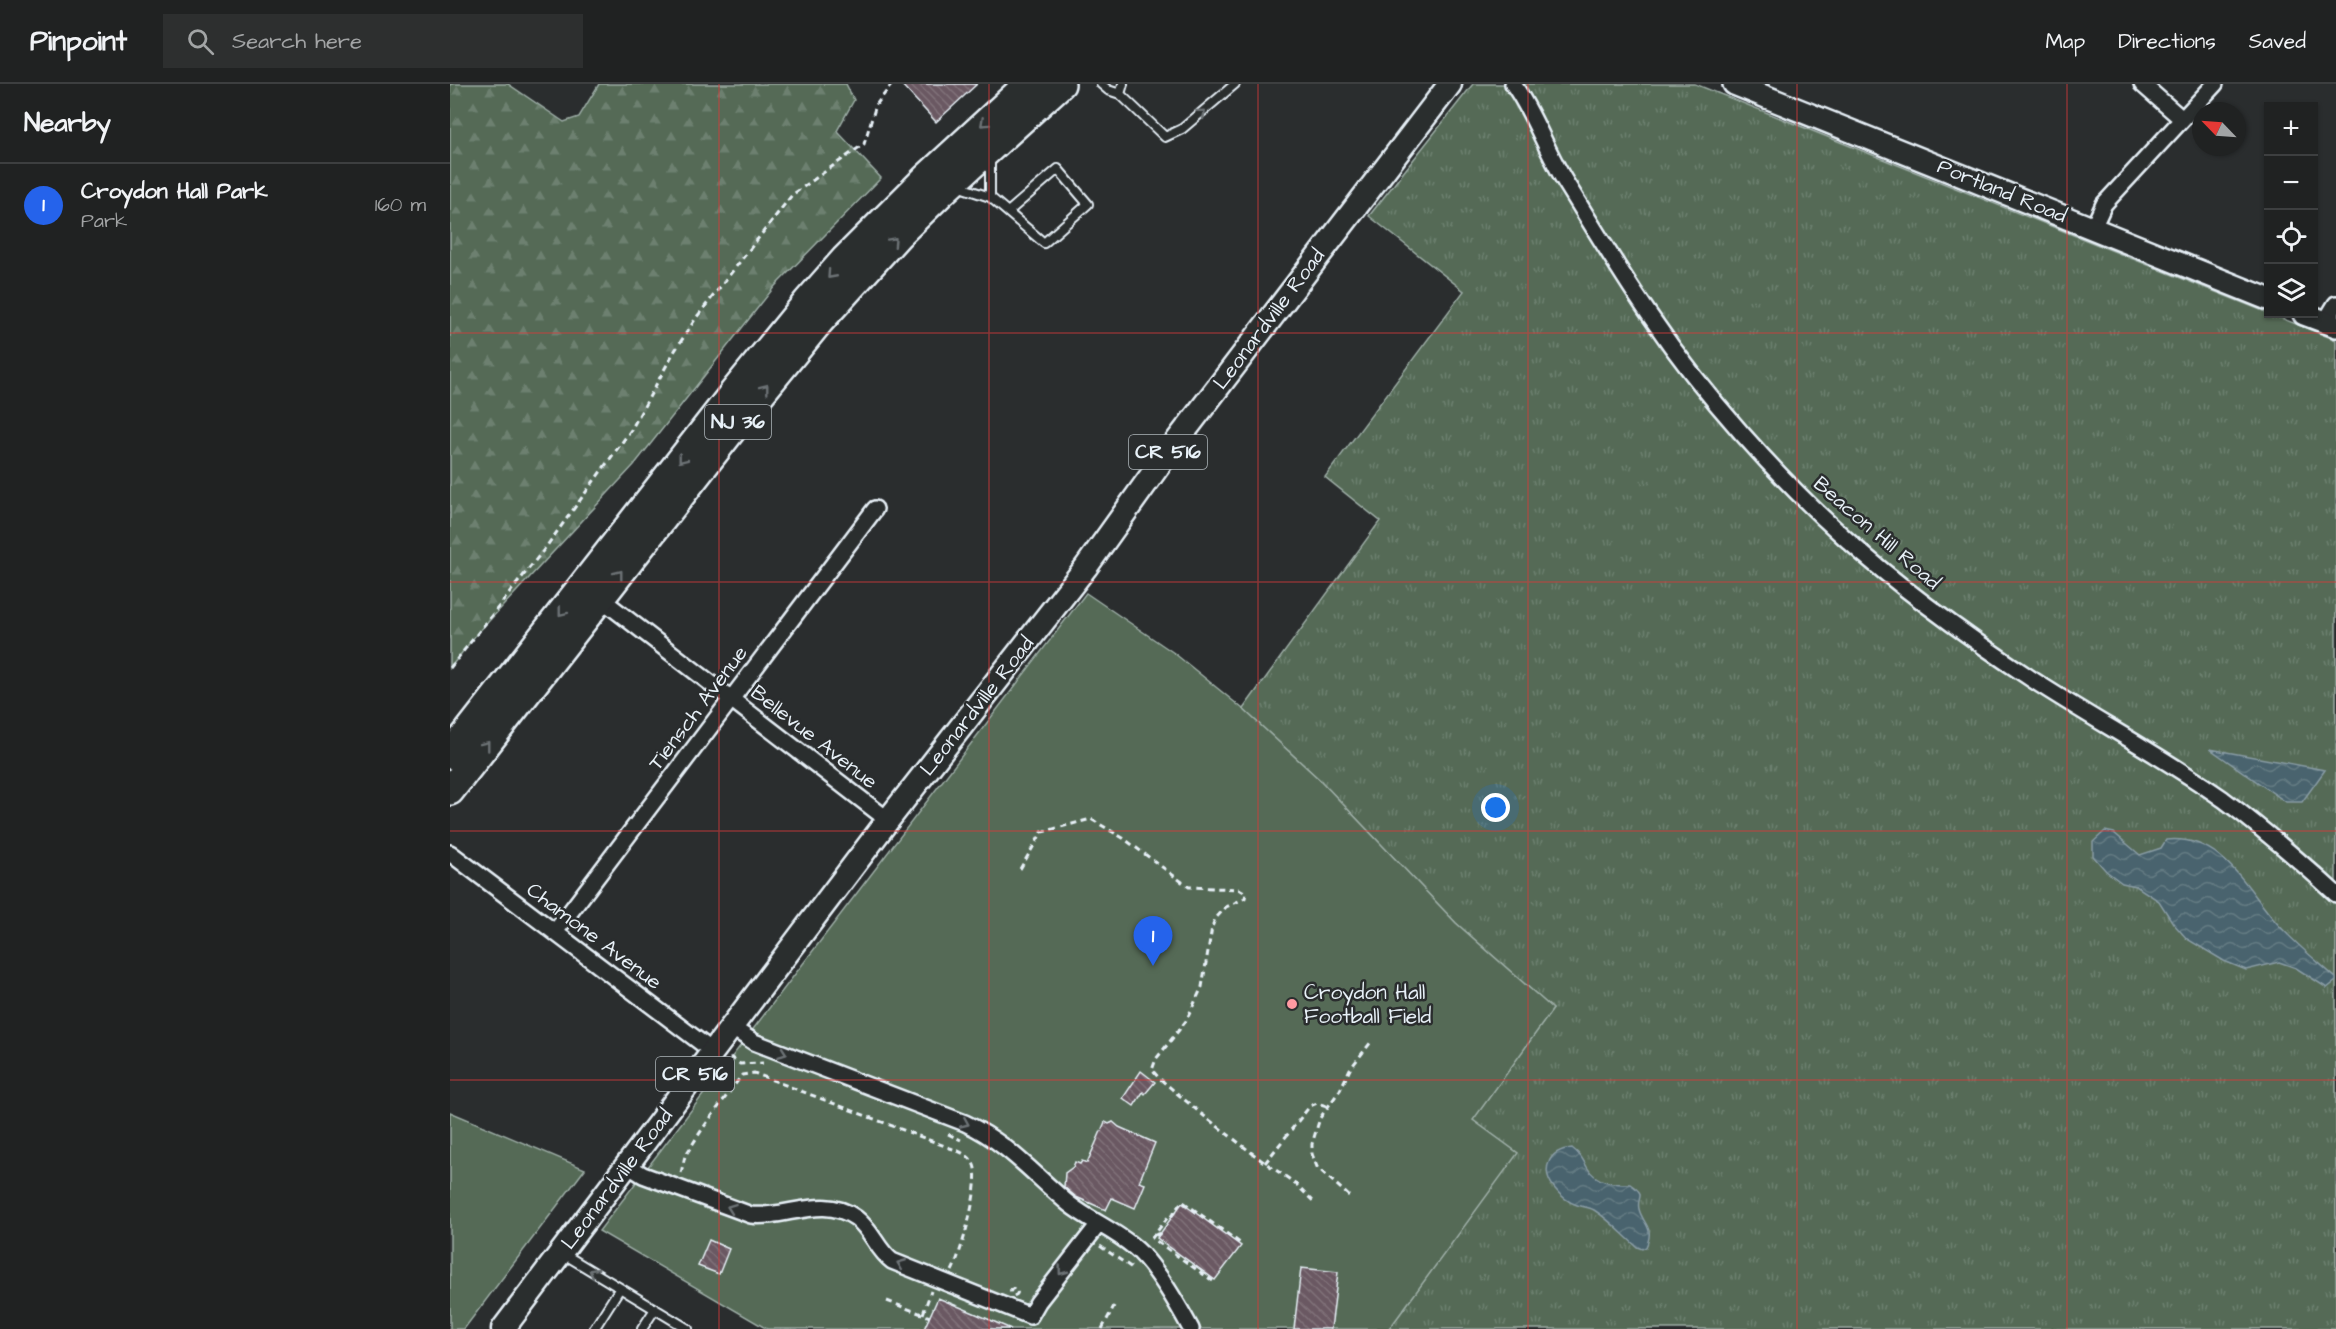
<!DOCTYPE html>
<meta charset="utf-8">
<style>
:root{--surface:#202222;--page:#2d2f2f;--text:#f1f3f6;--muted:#a2a4a5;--line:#3d3f40;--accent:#2563eb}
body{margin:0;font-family:"Architects Daughter",sans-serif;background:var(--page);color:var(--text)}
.controls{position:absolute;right:18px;top:18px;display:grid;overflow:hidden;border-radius:0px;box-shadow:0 2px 4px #0004}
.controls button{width:54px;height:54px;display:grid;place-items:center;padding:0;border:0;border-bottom:2px solid var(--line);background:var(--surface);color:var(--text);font:30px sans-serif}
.compass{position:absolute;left:1742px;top:18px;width:54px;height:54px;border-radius:50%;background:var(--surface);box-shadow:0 2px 4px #0004;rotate:295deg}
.you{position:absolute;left:1046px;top:724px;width:21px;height:21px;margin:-15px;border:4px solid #fff;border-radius:50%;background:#1a73e8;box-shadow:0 0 0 9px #1a73e833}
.badge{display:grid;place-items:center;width:39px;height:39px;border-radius:50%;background:var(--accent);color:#fff;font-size:20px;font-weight:700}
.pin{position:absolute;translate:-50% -50px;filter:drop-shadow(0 2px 3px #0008)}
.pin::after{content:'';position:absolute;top:32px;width:21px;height:18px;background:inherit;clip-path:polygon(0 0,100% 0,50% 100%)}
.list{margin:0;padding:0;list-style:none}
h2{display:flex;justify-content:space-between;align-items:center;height:78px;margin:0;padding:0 24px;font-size:26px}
h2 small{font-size:20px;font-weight:400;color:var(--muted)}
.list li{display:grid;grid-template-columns:39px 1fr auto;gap:18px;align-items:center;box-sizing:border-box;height:84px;padding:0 24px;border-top:2px solid var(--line)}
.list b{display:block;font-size:22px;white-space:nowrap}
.list p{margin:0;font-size:20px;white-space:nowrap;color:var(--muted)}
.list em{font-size:20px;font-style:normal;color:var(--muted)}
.icon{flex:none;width:33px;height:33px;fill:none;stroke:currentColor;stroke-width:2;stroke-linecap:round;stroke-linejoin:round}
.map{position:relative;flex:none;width:1886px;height:1245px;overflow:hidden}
header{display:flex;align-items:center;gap:36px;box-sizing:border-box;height:84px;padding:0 30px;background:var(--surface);border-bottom:2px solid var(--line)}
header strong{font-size:28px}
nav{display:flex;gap:33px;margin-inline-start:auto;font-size:21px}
.search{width:420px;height:54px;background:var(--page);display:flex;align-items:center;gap:15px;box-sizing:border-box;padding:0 21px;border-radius:0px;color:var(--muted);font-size:22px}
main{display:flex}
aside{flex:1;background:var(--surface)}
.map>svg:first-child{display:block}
.grass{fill:url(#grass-tufts);stroke:#9eaea7;stroke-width:1.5}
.forest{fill:url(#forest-firs);stroke:#9eaea7;stroke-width:1.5}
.park{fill:#546a56;stroke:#9eaea7;stroke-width:1.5}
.water{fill:url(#water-waves);stroke:#899ca5;stroke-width:1.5}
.building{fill:url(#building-back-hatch);stroke:#e8f1f8;stroke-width:1.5}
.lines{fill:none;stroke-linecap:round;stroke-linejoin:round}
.lane-casing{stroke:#e8f1f8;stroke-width:12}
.street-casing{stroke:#e8f1f8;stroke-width:20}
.secondary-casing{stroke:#e8f1f8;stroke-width:26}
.primary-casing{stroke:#e8f1f8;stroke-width:27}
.highway-casing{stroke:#e8f1f8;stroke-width:32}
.path{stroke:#e8f1f8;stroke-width:3;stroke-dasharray:6 4.5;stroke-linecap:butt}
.lane{stroke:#2a2d2e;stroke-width:8}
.street{stroke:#2a2d2e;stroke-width:15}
.secondary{stroke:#2a2d2e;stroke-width:21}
.primary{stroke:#2a2d2e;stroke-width:22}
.highway{stroke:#2a2d2e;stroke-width:27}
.oneway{stroke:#6c7275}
.grid{fill:none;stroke:#d83c3d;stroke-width:1.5;stroke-opacity:0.55}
.poi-dot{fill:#ff9aa2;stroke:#2a2d2e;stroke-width:2}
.labels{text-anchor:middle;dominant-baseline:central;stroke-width:5;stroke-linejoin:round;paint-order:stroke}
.shield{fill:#2a2d2e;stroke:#afb6bb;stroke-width:1.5}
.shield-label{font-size:20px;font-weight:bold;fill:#e8f1f8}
.street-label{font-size:21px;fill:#e8f1f8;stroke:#2a2d2e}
.poi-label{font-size:21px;fill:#e8f1f8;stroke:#2a2d2e;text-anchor:start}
</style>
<header>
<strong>Pinpoint</strong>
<div class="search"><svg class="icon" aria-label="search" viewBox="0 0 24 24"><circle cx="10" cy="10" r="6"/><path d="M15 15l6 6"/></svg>Search here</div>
<nav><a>Map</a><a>Directions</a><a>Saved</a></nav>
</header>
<main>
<aside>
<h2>Nearby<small></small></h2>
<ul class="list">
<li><span class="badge">1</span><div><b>Croydon Hall Park</b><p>Park</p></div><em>160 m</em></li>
</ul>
</aside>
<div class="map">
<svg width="1886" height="1245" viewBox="0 0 1886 1245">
<defs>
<pattern id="grass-tufts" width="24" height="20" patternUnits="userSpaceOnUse" patternTransform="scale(1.5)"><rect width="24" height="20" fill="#546a56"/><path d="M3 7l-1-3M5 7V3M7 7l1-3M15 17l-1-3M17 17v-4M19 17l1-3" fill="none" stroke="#6d806f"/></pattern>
<pattern id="forest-firs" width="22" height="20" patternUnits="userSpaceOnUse" patternTransform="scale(1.5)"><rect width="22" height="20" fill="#546a56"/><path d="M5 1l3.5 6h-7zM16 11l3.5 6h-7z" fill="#6d806f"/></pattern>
<pattern id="water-waves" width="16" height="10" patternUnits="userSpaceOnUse" patternTransform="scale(1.5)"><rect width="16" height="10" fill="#4a646e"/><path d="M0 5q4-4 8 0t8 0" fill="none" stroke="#647b83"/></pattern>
<pattern id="building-back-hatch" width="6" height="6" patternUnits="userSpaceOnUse" patternTransform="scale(1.5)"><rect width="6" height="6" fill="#6b5962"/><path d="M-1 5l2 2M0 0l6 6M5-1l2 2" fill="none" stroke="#807179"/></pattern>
</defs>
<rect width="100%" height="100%" fill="#2a2d2e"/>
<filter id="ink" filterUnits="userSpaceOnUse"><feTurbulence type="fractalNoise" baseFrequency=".0167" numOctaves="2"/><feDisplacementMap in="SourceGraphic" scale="12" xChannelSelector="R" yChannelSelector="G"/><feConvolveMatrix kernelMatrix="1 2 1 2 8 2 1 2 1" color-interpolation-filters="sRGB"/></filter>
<g filter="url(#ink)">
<!-- grass -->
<path class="grass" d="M1023 0H1245L1886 256V1245H939L1067 1069 1022 1037 1103 925 1006 839 870 696 793 625 930 437 875 393 1014 207 919 132Z"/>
<!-- forest -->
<path class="forest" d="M0 0H58L114 38 129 33 149 0H396L404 16 387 47 431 94 325 202 184 381 25 552 0 584Z"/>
<!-- park -->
<path class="park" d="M636 509 724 569 793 625 870 696 1006 839 1103 925 1023 1036 1068 1069 939 1245H317L149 1147Z
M0 1028 135 1085 14 1245H0Z"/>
<!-- water -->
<path class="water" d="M1760 665 1875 686 1852 718H1836Z
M1655 747 1664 749 1690 771 1711 764 1716 756C1771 750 1795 802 1825 837 1843 858 1866 876 1886 894V897L1877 904 1846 884 1829 878 1796 886 1774 877 1737 855 1723 839 1709 817 1686 802 1672 799 1656 787 1643 772V758Z
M1122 1064C1130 1070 1132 1074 1137 1083 1146 1099 1163 1100 1180 1100 1198 1112 1186 1112 1189 1125 1193 1141 1205 1142 1196 1163L1192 1165 1187 1163C1173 1151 1160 1136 1144 1126 1139 1123 1133 1123 1127 1121 1112 1116 1091 1095 1099 1078 1103 1068 1112 1065 1122 1064Z"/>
<!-- building -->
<path class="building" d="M451 0H527L486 38Z
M691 987 705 998 695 1010 693 1008 684 1022 673 1014Z
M655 1038 659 1040 663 1038 669 1043 705 1059 689 1098 695 1100 685 1124 662 1114 656 1126 626 1113 614 1103 615 1089 623 1083 625 1078 630 1080 632 1077 637 1079Z
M732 1119 791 1162 765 1196 707 1154Z
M259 1156 279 1165 269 1190 248 1182Z
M851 1184 888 1188 881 1245H844Z
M488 1214 524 1229 561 1245H474Z"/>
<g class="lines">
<defs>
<path id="lane" d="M651 0 658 6 670 10 715 53 732 45 785 0
M670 10 673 0
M507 102 540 113V76
M540 113 594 159 638 120 608 85 558 128
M112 1169 170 1204 144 1245
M170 1204 238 1245
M192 1245 205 1225"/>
<path id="street" d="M1063 0C1085 31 1096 67 1116 99 1144 144 1171 190 1201 233 1253 310 1326 392 1395 454 1453 507 1518 553 1583 596 1646 637 1712 672 1773 715 1812 744 1850 777 1886 810
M1692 0 1732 35
M1643 144 1654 120 1765 0
M1875 238 1886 220
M150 514 438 736
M0 769 262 967
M105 848 425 425
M281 943 304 958 515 1039C558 1059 583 1090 619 1120 639 1136 664 1146 684 1163 704 1179 728 1221 741 1245
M177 1081 193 1091 301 1131C336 1135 373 1110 406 1134 422 1146 427 1166 442 1177L580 1232 588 1218 648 1141"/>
<path id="secondary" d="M1284 0 1818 215
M1854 230 1886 242"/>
<path id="primary" d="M53 1245 438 736 636 483 714 374 1000 0"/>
<path id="highway" d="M0 671 283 309 357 218 395 175 475 95 578 0
M0 707 299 324 370 237 449 150 490 110 611 0"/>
</defs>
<!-- lane casing -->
<use href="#lane" class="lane-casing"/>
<!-- street casing -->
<use href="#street" class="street-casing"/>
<!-- secondary casing -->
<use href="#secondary" class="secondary-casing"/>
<!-- primary casing -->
<use href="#primary" class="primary-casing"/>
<!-- highway casing -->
<use href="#highway" class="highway-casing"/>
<!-- path -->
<path class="path" d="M0 584 96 463 181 346 224 268 246 234 342 111 414 60 426 21 442 0
M570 785 592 748 641 735 673 754 739 803 789 805 796 809 795 814 776 823 765 835 762 843 752 903 736 937 706 975 702 986 709 994 749 1028 811 1076 845 1099 864 1118
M280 973 290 980 313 979
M498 1050 511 1056
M815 1079 860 1022 867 1019 877 1022
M231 1089 235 1072 253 1044 292 991 304 989 500 1064C509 1067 519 1071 523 1079 533 1094 511 1170 502 1187
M899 1112 867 1083 862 1070V1060L870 1034 890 1006 900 985 921 958
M706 1149 707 1151 712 1148
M650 1162 682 1184
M763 1197 702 1154 718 1133 720 1134 732 1117 790 1159
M560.5 1208a3.5 3.5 0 1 1 7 0a3.5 3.5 0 1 1-7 0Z
M437 1217 480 1233
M473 1230 481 1207
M652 1245 664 1222"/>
<!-- lane -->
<use href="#lane" class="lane"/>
<!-- street -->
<use href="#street" class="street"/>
<!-- secondary -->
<use href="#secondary" class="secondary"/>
<!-- primary -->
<use href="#primary" class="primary"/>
<!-- highway -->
<use href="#highway" class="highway"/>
</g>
<!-- one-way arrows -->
<defs><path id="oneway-chevron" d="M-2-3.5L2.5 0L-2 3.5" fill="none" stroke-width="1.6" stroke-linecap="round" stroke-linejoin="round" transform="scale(1.5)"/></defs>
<g class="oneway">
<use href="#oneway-chevron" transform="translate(752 29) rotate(-40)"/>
<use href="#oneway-chevron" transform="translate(534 39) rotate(138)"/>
<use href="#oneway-chevron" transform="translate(443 157) rotate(-47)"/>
<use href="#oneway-chevron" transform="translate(381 191) rotate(132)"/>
<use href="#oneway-chevron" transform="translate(315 304) rotate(-52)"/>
<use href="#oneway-chevron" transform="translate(232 375) rotate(128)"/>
<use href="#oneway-chevron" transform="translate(169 490) rotate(-52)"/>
<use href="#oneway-chevron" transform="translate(112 528) rotate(128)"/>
<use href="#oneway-chevron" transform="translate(36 661) rotate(-52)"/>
<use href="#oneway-chevron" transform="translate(333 969) rotate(20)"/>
<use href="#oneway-chevron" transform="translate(515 1039) rotate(23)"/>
<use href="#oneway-chevron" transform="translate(281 1124) rotate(-160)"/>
<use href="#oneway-chevron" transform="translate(451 1180) rotate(-158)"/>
<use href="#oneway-chevron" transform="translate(612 1187) rotate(127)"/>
<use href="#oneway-chevron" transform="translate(143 1188) rotate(-149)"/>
</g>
</g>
<!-- grid -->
<path class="grid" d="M269 0V1245M539 0V1245M808 0V1245M1078 0V1245M1347 0V1245M1617 0V1245M0 249H1886M0 498H1886M0 747H1886M0 996H1886"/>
<!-- markers -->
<circle class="poi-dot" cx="842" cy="920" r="6"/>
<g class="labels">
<!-- shield labels -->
<g class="shield">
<rect x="255" y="321" width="66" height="34" rx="4.5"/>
<rect x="679" y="351" width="78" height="34" rx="4.5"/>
<rect x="206" y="973" width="78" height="34" rx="4.5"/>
</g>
<g class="shield-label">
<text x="288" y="338">NJ 36</text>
<text x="718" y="368">CR 516</text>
<text x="245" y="990">CR 516</text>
</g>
<!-- street labels -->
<g class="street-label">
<text transform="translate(1552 107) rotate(22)">Portland Road</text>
<text transform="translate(819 235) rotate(-53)">Leonardville Road</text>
<text transform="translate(1427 449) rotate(41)">Beacon Hill Road</text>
<text transform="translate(527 622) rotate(-52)">Leonardville Road</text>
<text transform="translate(248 624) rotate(-53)">Tiensch Avenue</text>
<text transform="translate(364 653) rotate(38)">Bellevue Avenue</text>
<text transform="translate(144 852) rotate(37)">Chamone Avenue</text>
<text transform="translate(167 1095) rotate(-53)">Leonardville Road</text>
</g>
<!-- poi labels -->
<g class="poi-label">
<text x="854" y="908">Croydon Hall<tspan x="854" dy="24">Football Field</tspan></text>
</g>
</g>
</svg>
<div class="controls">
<button>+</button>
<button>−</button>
<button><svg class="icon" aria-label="locate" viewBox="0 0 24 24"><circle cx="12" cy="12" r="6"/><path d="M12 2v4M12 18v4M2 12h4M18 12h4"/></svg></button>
<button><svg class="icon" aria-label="layers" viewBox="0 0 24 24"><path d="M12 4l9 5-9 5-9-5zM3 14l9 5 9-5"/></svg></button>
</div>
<svg class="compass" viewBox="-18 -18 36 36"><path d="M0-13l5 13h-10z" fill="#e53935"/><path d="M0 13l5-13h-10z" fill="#a2a4a5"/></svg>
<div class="you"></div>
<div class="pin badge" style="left:703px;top:882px">1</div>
</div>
</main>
